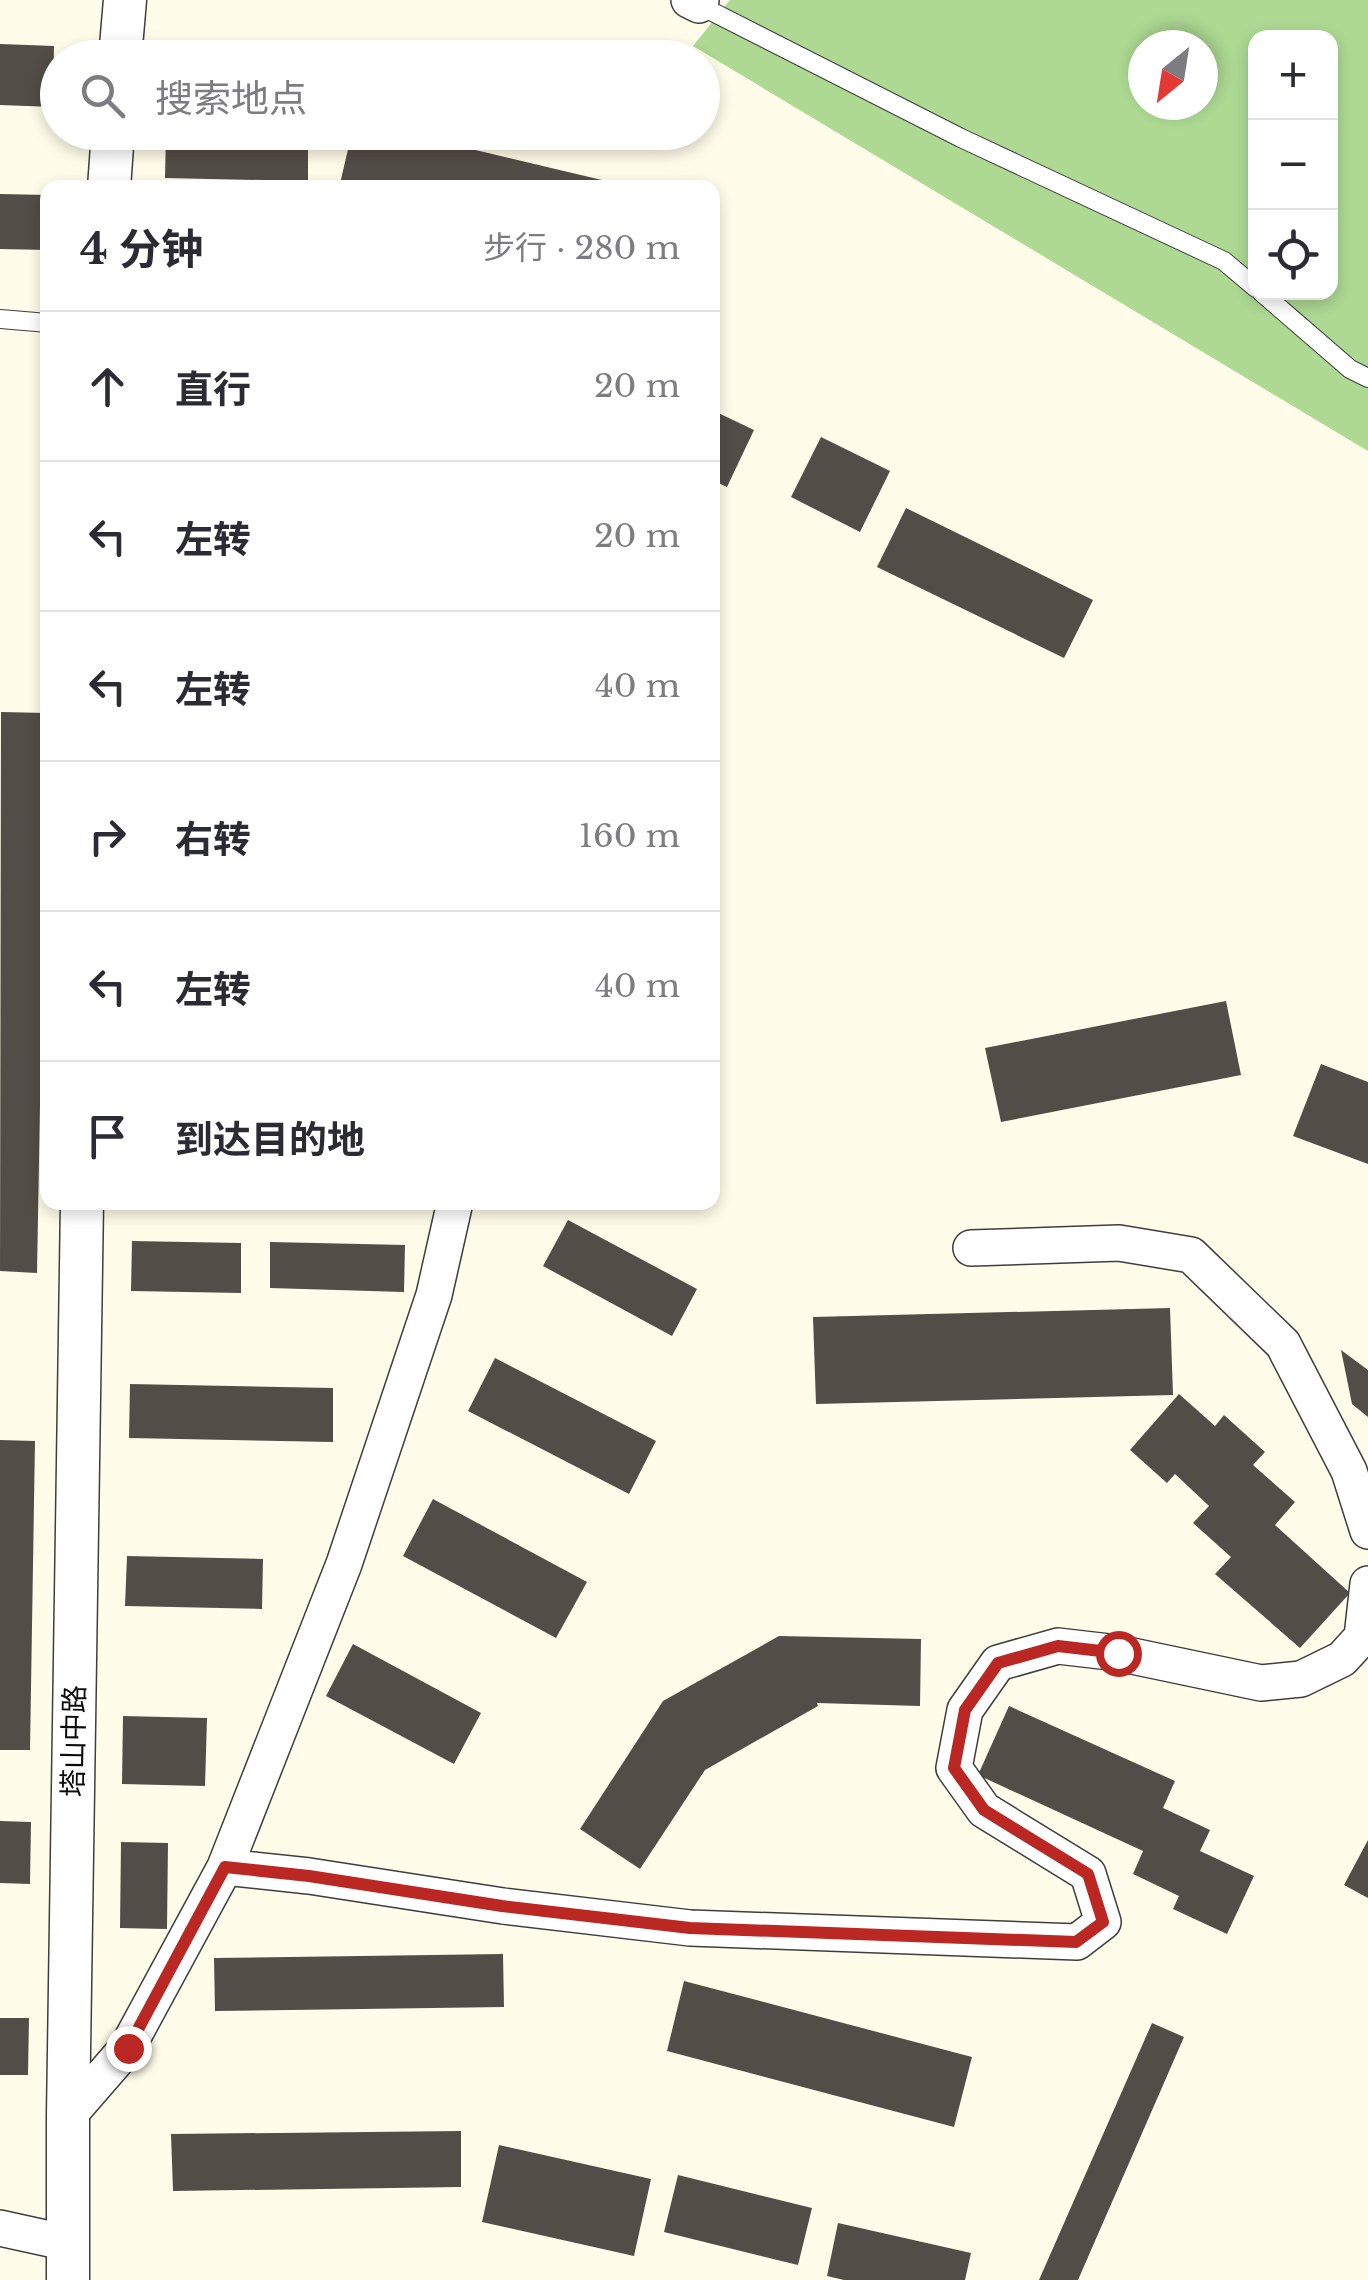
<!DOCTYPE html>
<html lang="zh">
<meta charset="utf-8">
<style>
:root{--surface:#fff;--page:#f7f7f7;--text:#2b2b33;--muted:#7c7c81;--line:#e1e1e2}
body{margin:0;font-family:"Libre Baskerville","Noto Sans SC",serif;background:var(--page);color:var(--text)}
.controls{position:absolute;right:30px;top:30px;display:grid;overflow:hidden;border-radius:20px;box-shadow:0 5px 15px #0003}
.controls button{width:90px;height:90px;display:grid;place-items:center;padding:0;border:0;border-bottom:2px solid var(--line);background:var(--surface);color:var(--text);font:50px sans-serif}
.compass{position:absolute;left:1128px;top:30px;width:90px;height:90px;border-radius:50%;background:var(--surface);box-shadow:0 5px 15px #0003;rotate:210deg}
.stop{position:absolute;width:30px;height:30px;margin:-22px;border:8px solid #bb2823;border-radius:50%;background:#fff}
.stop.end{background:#bb2823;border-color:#fff;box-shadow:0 2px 10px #0008}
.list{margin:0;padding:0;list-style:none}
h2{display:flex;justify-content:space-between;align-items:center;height:130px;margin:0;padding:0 40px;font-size:42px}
h2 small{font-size:32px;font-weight:400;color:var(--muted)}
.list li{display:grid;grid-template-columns:65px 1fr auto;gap:30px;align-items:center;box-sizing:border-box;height:150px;padding:0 40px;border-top:2px solid var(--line)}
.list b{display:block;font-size:38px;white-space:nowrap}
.list em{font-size:32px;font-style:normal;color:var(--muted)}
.icon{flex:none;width:55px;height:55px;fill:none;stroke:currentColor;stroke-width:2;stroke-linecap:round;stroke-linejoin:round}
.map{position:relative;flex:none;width:1368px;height:2280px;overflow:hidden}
.search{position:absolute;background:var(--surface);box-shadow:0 5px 15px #0003;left:40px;top:40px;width:680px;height:110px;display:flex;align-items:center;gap:25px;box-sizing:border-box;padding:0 35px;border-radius:55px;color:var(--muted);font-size:38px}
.panel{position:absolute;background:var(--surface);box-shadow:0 5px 15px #0003;left:40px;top:180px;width:680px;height:1030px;border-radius:20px}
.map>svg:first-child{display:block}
.forest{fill:#add993;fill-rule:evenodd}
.building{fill:#534d47}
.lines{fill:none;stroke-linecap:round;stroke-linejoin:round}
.service-casing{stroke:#3e3e3e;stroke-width:20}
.minor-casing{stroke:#3e3e3e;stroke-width:38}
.tertiary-casing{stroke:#3e3e3e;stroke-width:45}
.service{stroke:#fff;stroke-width:18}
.minor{stroke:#fff;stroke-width:35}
.tertiary{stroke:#fff;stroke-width:42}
.route{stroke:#bb2823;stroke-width:12}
.labels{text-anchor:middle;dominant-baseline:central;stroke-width:10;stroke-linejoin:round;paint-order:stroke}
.street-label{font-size:28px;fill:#0b0b0b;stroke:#fff}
</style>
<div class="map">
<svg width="1368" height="2280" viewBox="0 0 1368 2280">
<rect width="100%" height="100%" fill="#fffce9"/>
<!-- forest -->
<path class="forest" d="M730 0H1368V451L693 46ZM1256 38H1330V292H1256ZM1143 45H1203V105H1143Z"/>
<!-- building -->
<path class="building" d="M0 44 54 46 53 107 0 105Z
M166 132H308V181L165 178Z
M352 132H400L606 181 604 188H339Z
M0 194 48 195V250L0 249Z
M712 410 754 430 727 487 712 480Z
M821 437 890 471 860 532 791 497Z
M906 508 1093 600 1064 658 877 567Z
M1 712 47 713 37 1273 0 1271Z
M1226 1001 1241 1075 1001 1122 985 1048Z
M1321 1064 1368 1082V1164L1293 1136Z
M568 1220 697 1289 672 1336 543 1266Z
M132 1241 241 1243V1293L131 1291Z
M270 1242 405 1245 404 1292 270 1288Z
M1170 1308 1173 1395 816 1404 813 1317Z
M1341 1350 1368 1370V1417L1352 1404Z
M495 1358 656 1441 629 1494 468 1411Z
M130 1384 333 1388V1442L129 1438Z
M1179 1394 1215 1426 1224 1415 1265 1452 1253 1465 1295 1502 1275 1525 1350 1593 1300 1648 1215 1574 1231 1557 1193 1523 1209 1506 1175 1474 1167 1483 1130 1450Z
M0 1440 35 1441 30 1750H0Z
M433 1499 587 1582 556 1638 403 1556Z
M127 1556 263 1559 262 1609 125 1606Z
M779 1636 921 1639 920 1706 817 1703 818 1706 705 1770 640 1869 580 1829 663 1701Z
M353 1644 481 1713 454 1764 326 1696Z
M1009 1706 1175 1781 1163 1808 1210 1830 1200 1851 1254 1876 1227 1934 1173 1909 1179 1896 1133 1874 1143 1851 978 1775Z
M123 1716 207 1718 205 1786 122 1784Z
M0 1821 31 1822 30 1884 0 1883Z
M1368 1840V1898L1344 1885Z
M121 1842 168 1843 167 1929 120 1928Z
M503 1954 504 2007 215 2011 214 1958Z
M684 1981 972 2057 954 2127 667 2051Z
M0 2018H29L28 2075H0Z
M1152 2023 1184 2037 1078 2280H1039Z
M461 2131V2187L173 2191 171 2134Z
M499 2145 651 2179 634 2256 482 2222Z
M678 2175 812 2208 798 2265 664 2232Z
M838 2223 971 2253 965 2280H844L827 2276Z"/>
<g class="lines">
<defs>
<path id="service" d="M699 5 961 138 1224 261 1256 288
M1261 292 1350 369 1368 378
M0 319 48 323"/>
<path id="minor" d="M689 0 699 5 701 0
M971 1248 1119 1243 1191 1255 1283 1344 1349 1471 1368 1531
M225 1867 309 1876 503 1906 690 1928 1077 1942 1103 1922 1088 1874 984 1810 954 1768 965 1710 998 1663 1058 1646 1118 1653 1261 1683 1301 1679 1342 1659 1362 1637 1368 1584
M68 2116 127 2048 225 1867 344 1564 434 1295 455 1202
M0 2228 68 2243"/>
<path id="tertiary" d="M120 58 125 0
M109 188 113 132
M68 2280V2116L82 1202"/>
</defs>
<!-- service casing -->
<use href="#service" class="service-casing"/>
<!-- minor casing -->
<use href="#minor" class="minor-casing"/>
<!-- tertiary casing -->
<use href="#tertiary" class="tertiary-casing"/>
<!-- service -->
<use href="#service" class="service"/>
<!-- minor -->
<use href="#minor" class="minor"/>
<!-- tertiary -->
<use href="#tertiary" class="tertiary"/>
</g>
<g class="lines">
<!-- route -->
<path class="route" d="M128 2048 225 1867 309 1876 502 1906 690 1928 1076 1942 1103 1922 1088 1874 984 1810 954 1768 965 1710 998 1663 1058 1646 1118 1653"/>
</g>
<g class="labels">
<!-- street labels -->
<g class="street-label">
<text transform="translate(74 1741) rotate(-89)">塔山中路</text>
</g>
</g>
</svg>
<div class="controls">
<button>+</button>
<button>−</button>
<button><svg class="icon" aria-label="locate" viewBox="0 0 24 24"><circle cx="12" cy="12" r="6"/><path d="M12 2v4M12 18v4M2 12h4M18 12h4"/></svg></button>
</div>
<svg class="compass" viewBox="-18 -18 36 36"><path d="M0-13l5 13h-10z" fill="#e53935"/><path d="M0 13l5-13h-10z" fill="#7c7c81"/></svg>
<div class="stop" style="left:1118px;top:1653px"></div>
<div class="stop end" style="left:128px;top:2048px"></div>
<div class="search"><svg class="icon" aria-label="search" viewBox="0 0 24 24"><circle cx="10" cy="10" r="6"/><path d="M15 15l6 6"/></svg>搜索地点</div>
<section class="panel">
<h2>4 分钟<small>步行 · 280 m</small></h2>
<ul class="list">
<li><svg class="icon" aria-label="ahead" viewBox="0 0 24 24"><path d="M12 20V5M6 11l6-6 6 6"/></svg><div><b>直行</b></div><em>20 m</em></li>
<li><svg class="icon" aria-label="left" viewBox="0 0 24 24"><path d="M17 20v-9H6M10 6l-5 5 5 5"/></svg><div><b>左转</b></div><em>20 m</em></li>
<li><svg class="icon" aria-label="left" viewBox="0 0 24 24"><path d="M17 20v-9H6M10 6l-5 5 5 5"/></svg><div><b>左转</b></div><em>40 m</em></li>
<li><svg class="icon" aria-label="right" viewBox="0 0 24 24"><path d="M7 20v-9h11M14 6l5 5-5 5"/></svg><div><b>右转</b></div><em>160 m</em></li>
<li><svg class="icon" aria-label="left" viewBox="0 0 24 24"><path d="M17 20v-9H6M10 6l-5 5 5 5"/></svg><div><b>左转</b></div><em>40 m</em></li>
<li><svg class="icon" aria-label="arrive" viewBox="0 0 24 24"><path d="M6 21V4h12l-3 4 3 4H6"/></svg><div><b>到达目的地</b></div></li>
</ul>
</section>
</div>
